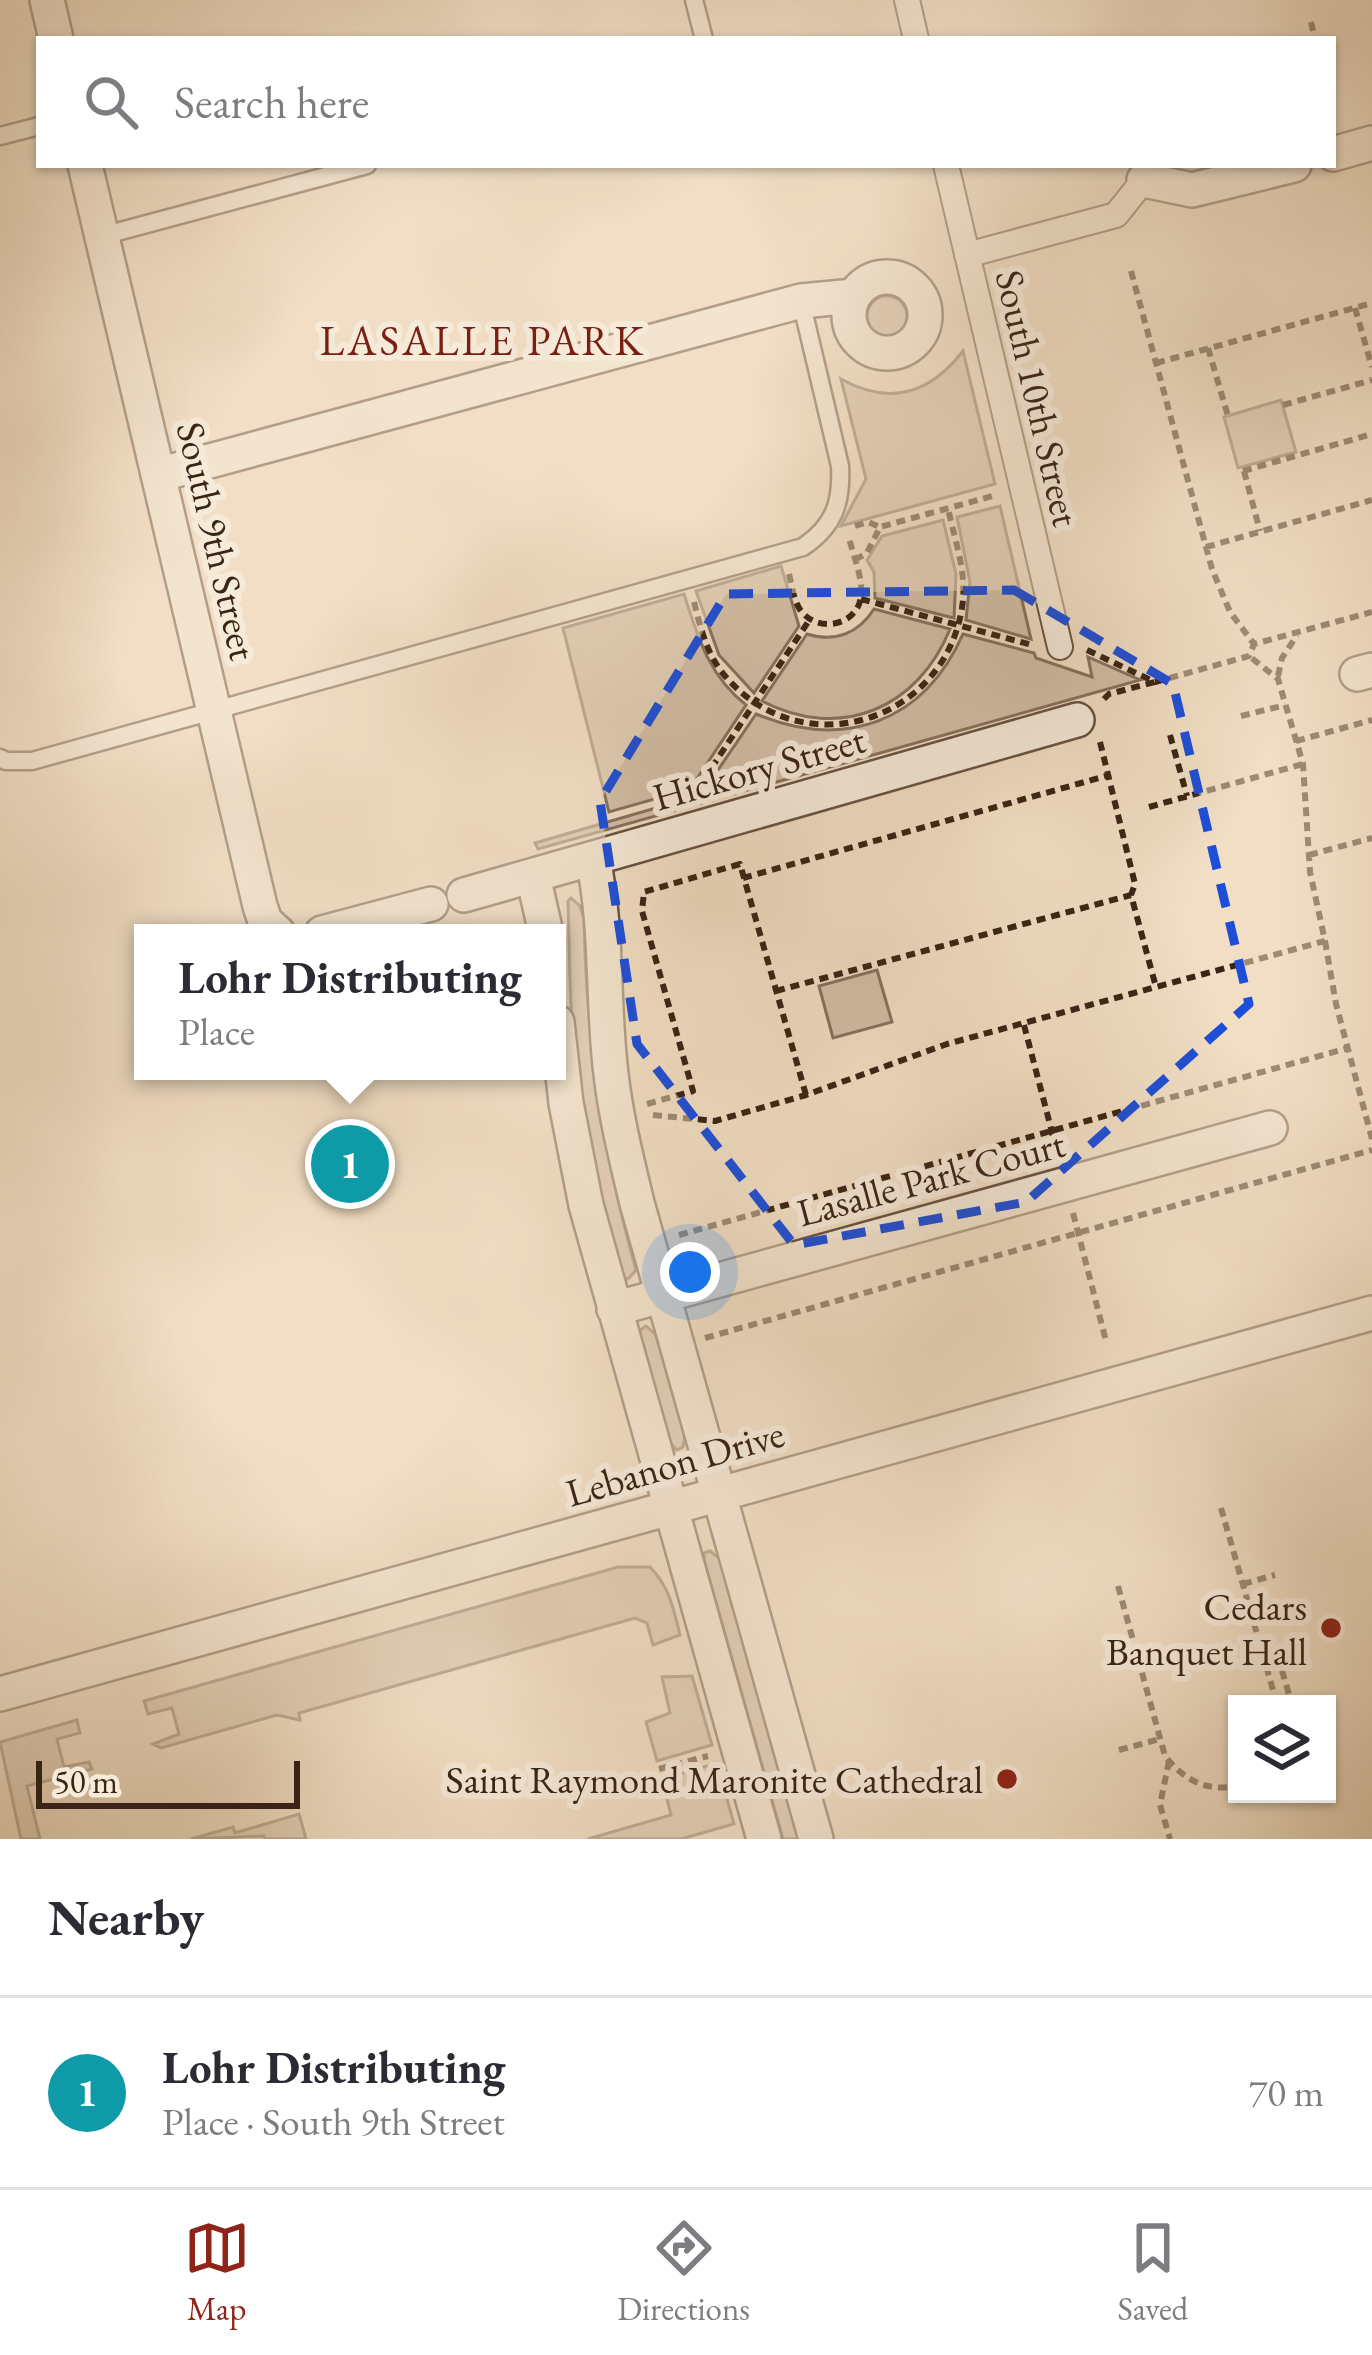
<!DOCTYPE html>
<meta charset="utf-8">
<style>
:root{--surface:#fff;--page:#f7f7f7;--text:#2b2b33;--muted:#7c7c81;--line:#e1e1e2;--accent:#8f2418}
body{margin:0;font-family:"EB Garamond",serif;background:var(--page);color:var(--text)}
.controls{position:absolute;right:36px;bottom:36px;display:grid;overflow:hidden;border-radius:0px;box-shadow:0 3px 9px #0004}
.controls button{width:108px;height:108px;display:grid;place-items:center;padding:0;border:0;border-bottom:3px solid var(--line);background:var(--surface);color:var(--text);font:60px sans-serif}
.scale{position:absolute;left:36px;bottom:30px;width:264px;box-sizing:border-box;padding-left:12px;border:6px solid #3a2415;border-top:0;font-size:33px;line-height:42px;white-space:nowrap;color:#3a2415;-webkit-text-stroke:9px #f6ead9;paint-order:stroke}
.you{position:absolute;left:690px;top:1272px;width:42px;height:42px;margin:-30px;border:9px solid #fff;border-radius:50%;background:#1a73e8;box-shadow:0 0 0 18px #1a73e833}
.badge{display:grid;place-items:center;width:78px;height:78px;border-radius:50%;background:var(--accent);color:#fff;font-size:39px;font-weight:700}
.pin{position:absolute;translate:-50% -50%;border:6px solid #fff;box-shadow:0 3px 12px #0006}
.popup{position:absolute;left:134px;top:924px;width:432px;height:156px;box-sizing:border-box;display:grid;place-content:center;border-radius:0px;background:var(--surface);filter:drop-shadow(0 3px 9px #0005);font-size:39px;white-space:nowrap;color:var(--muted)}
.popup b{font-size:45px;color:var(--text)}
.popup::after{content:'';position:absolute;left:50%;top:100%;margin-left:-24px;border:24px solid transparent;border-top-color:var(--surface)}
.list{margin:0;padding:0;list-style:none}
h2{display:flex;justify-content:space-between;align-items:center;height:156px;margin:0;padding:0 48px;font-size:51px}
h2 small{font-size:39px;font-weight:400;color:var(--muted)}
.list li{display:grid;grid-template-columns:78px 1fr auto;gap:36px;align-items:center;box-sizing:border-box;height:192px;padding:0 48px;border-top:3px solid var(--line)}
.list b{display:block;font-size:45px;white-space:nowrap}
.list p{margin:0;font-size:39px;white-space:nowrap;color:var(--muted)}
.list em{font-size:39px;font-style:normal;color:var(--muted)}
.icon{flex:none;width:66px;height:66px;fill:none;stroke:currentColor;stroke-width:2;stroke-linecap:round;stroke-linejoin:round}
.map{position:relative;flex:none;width:1372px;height:1839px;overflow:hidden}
.search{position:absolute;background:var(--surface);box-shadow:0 3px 9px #0004;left:36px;right:36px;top:36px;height:132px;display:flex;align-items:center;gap:30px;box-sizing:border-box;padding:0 42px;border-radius:0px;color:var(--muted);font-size:45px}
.sheet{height:348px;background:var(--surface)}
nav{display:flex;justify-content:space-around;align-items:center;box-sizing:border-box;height:168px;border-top:3px solid var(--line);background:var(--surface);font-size:33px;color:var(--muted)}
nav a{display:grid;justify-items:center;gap:6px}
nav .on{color:var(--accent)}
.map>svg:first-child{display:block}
.green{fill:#d2bea6;stroke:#86715e;stroke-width:3}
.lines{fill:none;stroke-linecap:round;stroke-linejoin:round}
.service-casing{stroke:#685241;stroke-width:21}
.pedestrian-casing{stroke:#685241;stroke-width:28}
.minor-casing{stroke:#685241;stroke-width:38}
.path{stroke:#3a2415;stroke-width:6;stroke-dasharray:9 6;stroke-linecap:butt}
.service{stroke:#f6ead9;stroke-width:16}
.pedestrian{stroke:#f6ead9;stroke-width:24}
.minor{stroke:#f6ead9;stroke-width:33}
.marked{fill:none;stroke:#1d4ed8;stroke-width:9;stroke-dasharray:24 15;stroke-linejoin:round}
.poi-dot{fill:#8f2418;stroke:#f6ead9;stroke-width:4.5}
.labels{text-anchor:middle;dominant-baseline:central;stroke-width:12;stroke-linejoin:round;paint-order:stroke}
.street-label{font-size:39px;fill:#3a2415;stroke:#f6ead9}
.poi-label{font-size:39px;fill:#3a2415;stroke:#f6ead9;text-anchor:end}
.neighbourhood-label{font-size:42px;letter-spacing:3px;fill:#7a1f14;stroke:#f6ead9}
</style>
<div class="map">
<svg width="1372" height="1839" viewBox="0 0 1372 1839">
<rect width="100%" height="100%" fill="#f1dec4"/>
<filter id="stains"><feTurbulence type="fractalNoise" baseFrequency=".00167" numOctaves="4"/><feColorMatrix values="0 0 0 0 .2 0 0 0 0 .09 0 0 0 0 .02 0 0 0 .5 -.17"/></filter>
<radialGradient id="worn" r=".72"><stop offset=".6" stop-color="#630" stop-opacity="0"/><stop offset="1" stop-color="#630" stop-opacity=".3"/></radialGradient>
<!-- green -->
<path class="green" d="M867 316a20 20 0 1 1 40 0a20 20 0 1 1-40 0Z
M963 351 995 484 841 526 866 479 841 379C889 406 930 394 963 351Z
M1281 400 1296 452 1238 468 1224 417Z
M1000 506 1031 639 966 620 970 582 957 517Z
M943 520 956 574 954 618 875 598 874 572 867 560 882 536Z
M781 566 799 626 754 693 719 655 696 591Z
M684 594C698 638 709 676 746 705L690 789 609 812 563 628Z
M874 609 950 629C918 708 841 742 762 701L807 634C835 643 859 633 874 609Z
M963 634 1034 653 1036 658 1092 677 1088 657 1140 680 538 849 535 843 701 795 756 714C845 751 924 722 963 634Z
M571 898 580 906 584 919C586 1039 603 1154 636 1270L628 1279 624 1278C605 1215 589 1152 579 1087 569 1026 570 963 568 901Z
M877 970 892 1022 833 1038 819 986Z
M646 1326 656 1335 685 1436 683 1447 677 1450 668 1441 639 1339 640 1330Z
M710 1551 720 1559 800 1839H783L704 1560V1553Z
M618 1567H650C669 1586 674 1610 680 1635L653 1645 647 1623 635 1618 299 1713 300 1720 277 1715 161 1748 153 1744 179 1734 172 1708 148 1714 144 1701Z
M692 1676 712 1745 657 1761 646 1722 670 1713 662 1677Z
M77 1720 80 1733 57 1739 64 1767 89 1762 92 1769 27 1786 40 1839H21L0 1742Z
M717 1763 734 1824 681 1839H588L671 1815 662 1779Z
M299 1814 306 1839H265L264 1836 191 1839 233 1827 235 1833Z"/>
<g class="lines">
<defs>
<path id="service" d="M694 0 704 39
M0 136 39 126
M102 236 367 165
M0 758 6 761H32L803 547C834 526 842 503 840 466L801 301"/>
<path id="pedestrian" d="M907 0 916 39
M946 165 1060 647
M967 255 1116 215 1144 180"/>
<path id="minor" d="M47 0 56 39
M1333 154 1372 143
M85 165 260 906 265 921 278 933
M1144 180 1192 190 1294 165
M849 315a38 38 0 1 1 76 0a38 38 0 1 1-76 0Z
M158 475 801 301 854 296
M1357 674 1372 670
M593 859C608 930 602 1002 611 1074 616 1118 627 1161 637 1203L816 1839
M533 876 546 933
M464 895 1077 720
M322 933 431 904
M557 1022 566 1103 586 1205 764 1839
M614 1309 1270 1128
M0 1694 1372 1313"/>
</defs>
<!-- service casing -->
<use href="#service" class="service-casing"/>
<!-- pedestrian casing -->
<use href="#pedestrian" class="pedestrian-casing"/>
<!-- minor casing -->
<use href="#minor" class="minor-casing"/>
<!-- path -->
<path class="path" d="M1311 22 1315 39
M1131 271 1212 569 1230 612 1254 644
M1355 308 1372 367
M1208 348 1228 416
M1156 363 1372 303
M1283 405 1372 380
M1243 471 1372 434
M1244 471 1260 531
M855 526 868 522 880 527
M1206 547 1372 500
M855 560 867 553 880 527 996 495
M789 574C792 586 794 602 801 611 819 634 858 625 861 596 863 577 853 555 849 538
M861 599 1032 645
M694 602C700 626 706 651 721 671 798 770 950 723 963 600 966 570 954 538 948 508
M1087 650 1155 682 1249 656 1254 644 1372 612
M1278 676 1282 658 1297 635
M1104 699 1109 694 1155 682
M1241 716 1285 705
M1170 735 1187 796
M1296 741 1372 720
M1100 742 1135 884 1131 895 1156 987 1325 941 1310 872 1303 764 1278 679 1249 656
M695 793 810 619
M1149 807 1303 764
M1309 855 1372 838
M743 878 1106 776
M1325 941 1336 1004 1372 1139
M776 991 1131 895
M1024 1025 1058 1155
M647 1104 693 1091 642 911 644 892 740 864 806 1095
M653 1115 715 1121 806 1095 947 1044 1156 987
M1073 1213 1106 1341
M679 1235 1348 1048
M705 1338 1372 1150
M1221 1508 1277 1704
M1243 1584 1275 1575
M1118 1586 1165 1756C1184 1780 1206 1792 1237 1786
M1259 1639H1270L1275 1647 1291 1701
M1119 1750 1160 1739
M1169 1761 1160 1805 1170 1839
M659 1769 708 1756
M1238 1794 1241 1805
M1301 1794 1305 1808"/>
<!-- service -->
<use href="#service" class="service"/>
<!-- pedestrian -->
<use href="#pedestrian" class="pedestrian"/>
<!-- minor -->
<use href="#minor" class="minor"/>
</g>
<!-- marked area -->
<path d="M0 0H1372V1839H0ZM1014 590 1173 684 1249 1004 1026 1202 794 1245 637 1044 600 801 726 594Z" fill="#f1dec4" fill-opacity=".55" fill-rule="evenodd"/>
<path class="marked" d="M1014 590 1173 684 1249 1004 1026 1202 794 1245 637 1044 600 801 726 594Z"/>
<!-- markers -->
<g class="poi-dot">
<circle cx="1331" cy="1628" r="12"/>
<circle cx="1007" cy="1779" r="12"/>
</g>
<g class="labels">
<!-- street labels -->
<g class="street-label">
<text transform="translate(1038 398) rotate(77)">South 10th Street</text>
<text transform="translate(217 541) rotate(77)">South 9th Street</text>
<text transform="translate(759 768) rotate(-16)">Hickory Street</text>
<text transform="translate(931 1178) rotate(-15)">Lasalle Park Court</text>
<text transform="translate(675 1463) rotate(-16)">Lebanon Drive</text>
</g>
<!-- poi labels -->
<g class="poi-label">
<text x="1307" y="1606">Cedars<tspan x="1307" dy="45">Banquet Hall</tspan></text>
<text x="983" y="1779">Saint Raymond Maronite Cathedral</text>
</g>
<!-- neighbourhood labels -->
<g class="neighbourhood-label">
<text x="483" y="340">LASALLE PARK</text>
</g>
</g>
<rect width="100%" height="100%" filter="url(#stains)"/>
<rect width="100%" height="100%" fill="url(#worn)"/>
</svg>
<div class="controls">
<button><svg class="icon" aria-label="layers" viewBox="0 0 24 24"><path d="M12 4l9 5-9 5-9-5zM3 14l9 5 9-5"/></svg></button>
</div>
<div class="scale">50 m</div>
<div class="you"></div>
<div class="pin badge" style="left:350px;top:1164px;background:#0f9aa8">1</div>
<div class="popup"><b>Lohr Distributing</b>Place</div>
<div class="search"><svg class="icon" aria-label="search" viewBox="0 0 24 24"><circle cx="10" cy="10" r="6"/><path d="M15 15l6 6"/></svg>Search here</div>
</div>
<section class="sheet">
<h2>Nearby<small></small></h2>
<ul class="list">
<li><span class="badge" style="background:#0f9aa8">1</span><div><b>Lohr Distributing</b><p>Place · South 9th Street</p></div><em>70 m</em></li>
</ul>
</section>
<nav>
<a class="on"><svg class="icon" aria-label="map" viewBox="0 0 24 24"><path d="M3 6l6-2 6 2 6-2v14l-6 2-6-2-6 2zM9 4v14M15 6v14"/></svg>Map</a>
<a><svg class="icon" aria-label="directions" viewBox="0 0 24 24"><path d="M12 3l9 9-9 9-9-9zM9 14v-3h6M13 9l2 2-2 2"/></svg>Directions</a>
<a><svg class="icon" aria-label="saved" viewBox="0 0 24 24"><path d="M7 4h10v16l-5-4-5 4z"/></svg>Saved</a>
</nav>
